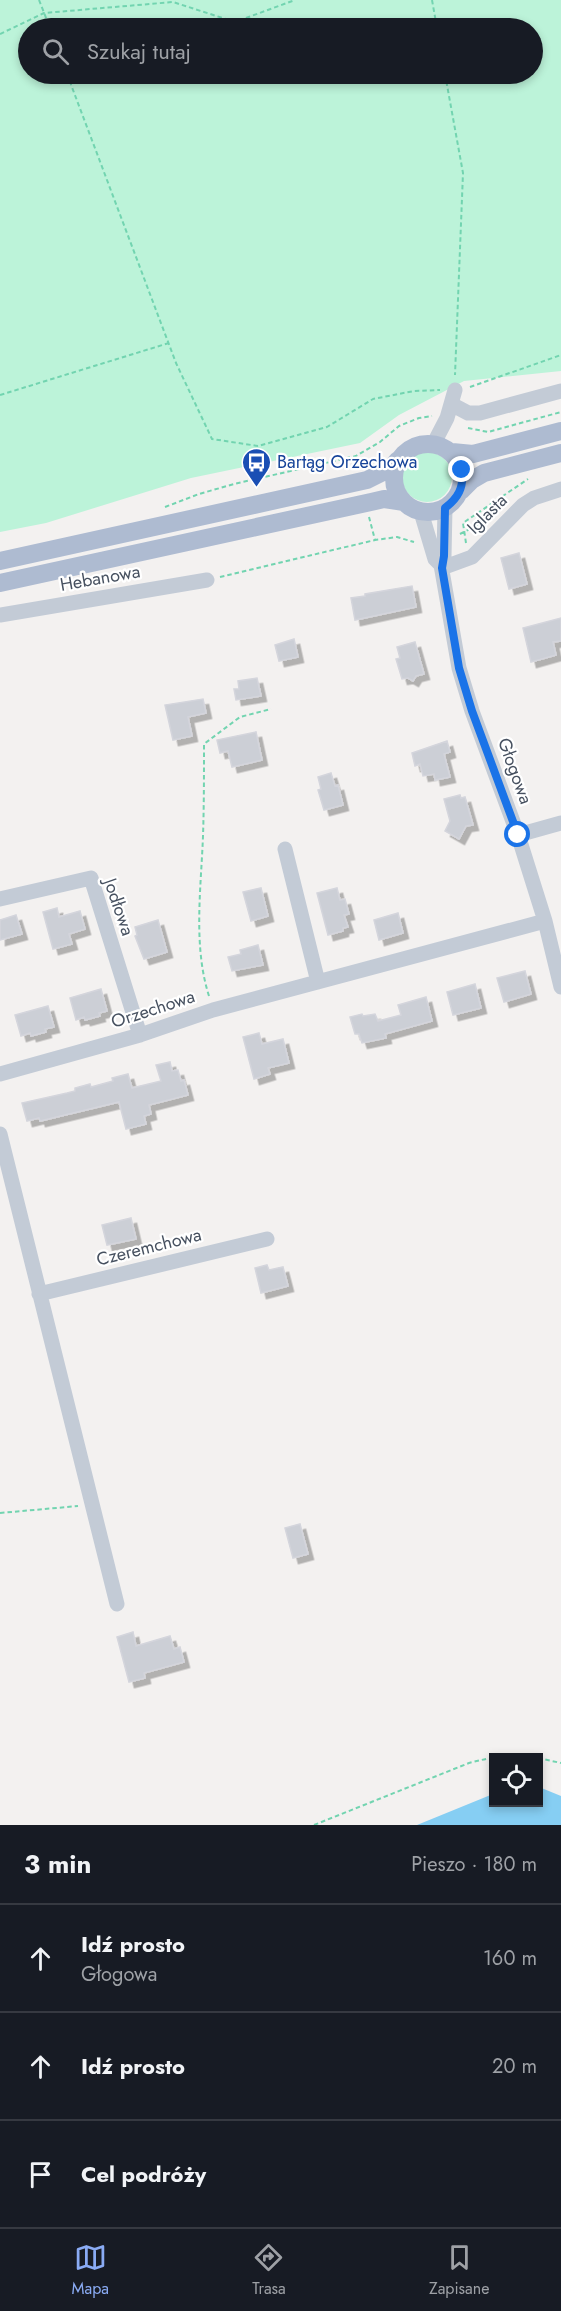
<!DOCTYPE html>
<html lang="pl">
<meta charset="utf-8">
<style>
:root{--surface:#171b24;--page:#20242c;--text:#f1f3f6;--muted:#9ea1a6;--line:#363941;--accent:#8aabf4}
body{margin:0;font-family:Jost,sans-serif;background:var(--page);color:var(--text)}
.controls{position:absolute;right:18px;bottom:18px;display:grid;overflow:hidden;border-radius:0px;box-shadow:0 3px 9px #0003}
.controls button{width:54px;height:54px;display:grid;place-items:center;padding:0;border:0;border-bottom:2px solid var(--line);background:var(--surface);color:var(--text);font:30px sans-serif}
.stop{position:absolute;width:18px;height:18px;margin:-14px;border:4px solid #1a73e8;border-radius:50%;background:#fff}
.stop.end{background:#1a73e8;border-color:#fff;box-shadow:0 2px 6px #0008}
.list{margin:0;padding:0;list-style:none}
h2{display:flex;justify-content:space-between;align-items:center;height:78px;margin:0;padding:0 24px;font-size:26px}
h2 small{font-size:20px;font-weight:400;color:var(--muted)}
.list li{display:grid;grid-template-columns:39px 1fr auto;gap:18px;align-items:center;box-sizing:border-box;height:108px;padding:0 24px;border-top:2px solid var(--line)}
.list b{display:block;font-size:22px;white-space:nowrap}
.list p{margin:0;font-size:20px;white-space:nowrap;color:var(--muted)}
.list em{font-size:20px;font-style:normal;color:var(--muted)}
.icon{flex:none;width:33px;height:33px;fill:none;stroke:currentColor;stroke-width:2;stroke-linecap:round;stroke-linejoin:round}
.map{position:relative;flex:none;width:561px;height:1825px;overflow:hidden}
.search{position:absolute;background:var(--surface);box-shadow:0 3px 9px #0003;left:18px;right:18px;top:18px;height:66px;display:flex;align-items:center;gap:15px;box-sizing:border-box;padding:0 21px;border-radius:33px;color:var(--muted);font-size:22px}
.sheet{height:402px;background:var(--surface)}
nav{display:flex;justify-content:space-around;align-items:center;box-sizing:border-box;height:84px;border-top:2px solid var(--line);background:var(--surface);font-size:16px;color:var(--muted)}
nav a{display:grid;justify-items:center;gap:3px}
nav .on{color:var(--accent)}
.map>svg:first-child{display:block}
.green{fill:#bcf3d9;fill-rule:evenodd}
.water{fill:#86cef3}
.building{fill:#cccfd6;stroke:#d4d5dc;stroke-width:1.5;filter:url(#shadow)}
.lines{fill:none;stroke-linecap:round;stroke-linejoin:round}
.path{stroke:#72d4b0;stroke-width:2;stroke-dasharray:4.5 3;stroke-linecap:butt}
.minor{stroke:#c3cbd6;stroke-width:15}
.major{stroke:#aebbd1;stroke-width:18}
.route{stroke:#1a73e8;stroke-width:8}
.labels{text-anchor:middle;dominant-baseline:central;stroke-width:4.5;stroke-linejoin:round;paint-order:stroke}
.transit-label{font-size:18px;fill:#164399;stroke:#fff;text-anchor:start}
.street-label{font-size:18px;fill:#475160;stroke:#fff}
</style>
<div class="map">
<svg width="561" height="1825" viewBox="0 0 561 1825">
<defs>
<filter id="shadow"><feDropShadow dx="5.5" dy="5.5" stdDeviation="0" flood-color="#0004"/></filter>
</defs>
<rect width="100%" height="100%" fill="#f3f1f0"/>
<!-- green -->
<path class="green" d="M0 0H561V371L464 381 399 415 360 443 191 478 46 523 0 532ZM28 28H532V74H28Z
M402 477a25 25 0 1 1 50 0a25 25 0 1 1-50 0Z"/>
<!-- water -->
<path class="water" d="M539 1787 561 1796V1825H417L493 1794 494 1802H538Z"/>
<!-- building -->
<path class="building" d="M519 553 527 584 509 589 501 558Z
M412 586 416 607 355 620 351 598 365 596V594Z
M561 618V641L553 642 556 655 531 662 523 628Z
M294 639 298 657 279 661 275 645Z
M415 642 424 674 416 676 413 681 408 678 402 679 396 659 400 658 397 647Z
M257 678 261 696 236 700 234 689H239L238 681Z
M203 699 206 713 188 717 192 736 173 740 165 705Z
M256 732 262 760 232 767 228 751 220 753 217 740Z
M447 741 450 752 444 754 450 777 435 780 434 774 423 776 420 764 415 766 412 753Z
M331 773 335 786 338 785 343 805 324 810 318 790 321 789 318 777Z
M460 795 461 798 465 797 473 825 466 826 459 839 445 831 450 821 444 799Z
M261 888 268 916 251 921 243 892Z
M337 888 340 900 345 899 349 914 344 915 348 927 343 928V931L328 935 317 893Z
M57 908 59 917 80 911 85 929 69 934 72 944 53 949 43 912Z
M398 913 403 933 379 940 374 920Z
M16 915 22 934 0 940V920Z
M158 920 167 952 144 959 135 936 137 935 135 927Z
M258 945 263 965 232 971 228 957 241 954 240 950Z
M525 971 531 994 504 1002 497 978Z
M475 984 481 1008 453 1015 447 992Z
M101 989 107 1011 99 1013 100 1016 85 1020 84 1017 76 1020 70 998Z
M426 997 432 1021 385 1034 386 1038 362 1043 359 1034H355L350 1017 362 1014 363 1016 375 1014 378 1021 401 1015 398 1005Z
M48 1006 54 1027 45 1029 46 1032 31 1036 30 1033 21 1036 15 1015Z
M259 1033 262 1044 283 1039 289 1063 268 1068 270 1074 254 1079 243 1037Z
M170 1062 172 1071 178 1070 181 1081 184 1080 188 1095 149 1105 151 1114 144 1116 146 1124 126 1129 119 1102 40 1121 39 1118 27 1121 22 1103 67 1093 75 1091V1088L90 1084 91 1087 113 1081 112 1078 128 1074 132 1088 161 1081 156 1065Z
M131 1218 136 1239 107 1245 102 1225Z
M267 1265 269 1270 283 1267 288 1286 261 1293 255 1268Z
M300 1524 308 1554 293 1558 285 1528Z
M133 1632 136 1646 170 1636 174 1649 180 1647 184 1662 144 1673 145 1678 129 1682 117 1637Z"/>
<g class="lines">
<!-- path -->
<path class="path" d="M39 0 50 28
M432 0 437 28
M0 34 44 13 173 2 235 22 295 0
M67 74 176 363 212 439 258 446 327 427 373 399 414 391 440 390
M445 74 463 173 455 375
M470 387 561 355
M0 395 169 343
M468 428 488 432 561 412
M165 507 199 494 234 484 356 456 380 442 399 426 419 418 432 416
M369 517 375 540 397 537 414 542
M460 534 487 520
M466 543 463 523 528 479
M220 577 375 540
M209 996C193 946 201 889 203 836 204 806 204 775 204 744L240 717 271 709
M0 1513 78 1506
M538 1758 561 1763
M314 1825 469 1763C492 1757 510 1754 533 1758"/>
<!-- minor -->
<path class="minor" d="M451 404 468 413H480L561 391
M434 443 447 418 455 390
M445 508 444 556 441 565 459 668 472 711 518 835 545 921 561 987
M421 512 435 559 441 565
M442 568 472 557 523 505 534 498 561 489
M0 615 207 580
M518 835 561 823
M285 849 318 982
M0 899 91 878 140 1035
M0 1074 140 1035 213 1010 545 921
M0 1134 117 1604
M39 1294 267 1239"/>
<!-- major -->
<path class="major" d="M394 478a34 34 0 1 1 68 0a34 34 0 1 1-68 0Z
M452 452 473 454 561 431
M461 491 472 480 484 473 561 453
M0 561 367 480 391 468 398 460
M0 583 371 502 384 499 404 502"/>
</g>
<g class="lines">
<!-- route -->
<path class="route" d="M462 470C464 488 458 498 445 508L444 556 442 568 459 668 472 711 518 835"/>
</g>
<!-- icons -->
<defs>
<symbol id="bus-pin" viewBox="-11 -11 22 30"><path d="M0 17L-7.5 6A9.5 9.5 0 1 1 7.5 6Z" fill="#1a4fb4" stroke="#fff"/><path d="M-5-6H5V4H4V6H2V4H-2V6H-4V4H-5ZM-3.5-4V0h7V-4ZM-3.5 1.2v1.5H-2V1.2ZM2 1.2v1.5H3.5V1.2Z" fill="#fff"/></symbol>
</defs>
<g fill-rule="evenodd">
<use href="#bus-pin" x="240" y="446" width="33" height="45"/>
</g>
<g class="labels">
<!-- transit labels -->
<g class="transit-label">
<text x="277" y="462">Bartąg Orzechowa</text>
</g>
<!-- street labels -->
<g class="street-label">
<text transform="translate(487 514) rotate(-45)">Iglasta</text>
<text transform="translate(100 578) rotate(-10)">Hebanowa</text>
<text transform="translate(515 771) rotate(70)">Głogowa</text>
<text transform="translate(119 907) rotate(71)">Jodłowa</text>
<text transform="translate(153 1009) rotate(-18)">Orzechowa</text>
<text transform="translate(149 1247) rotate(-14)">Czeremchowa</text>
</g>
</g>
</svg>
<div class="controls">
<button><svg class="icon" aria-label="locate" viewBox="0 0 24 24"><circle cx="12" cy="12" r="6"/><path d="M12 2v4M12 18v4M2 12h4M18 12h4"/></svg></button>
</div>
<div class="stop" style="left:518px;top:835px"></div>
<div class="stop end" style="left:462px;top:470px"></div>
<div class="search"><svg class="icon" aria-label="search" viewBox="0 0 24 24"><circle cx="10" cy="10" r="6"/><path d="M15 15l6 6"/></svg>Szukaj tutaj</div>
</div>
<section class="sheet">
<h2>3 min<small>Pieszo · 180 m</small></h2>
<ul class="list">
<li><svg class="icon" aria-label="ahead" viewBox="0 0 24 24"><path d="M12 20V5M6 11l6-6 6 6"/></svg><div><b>Idź prosto</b><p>Głogowa</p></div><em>160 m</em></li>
<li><svg class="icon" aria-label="ahead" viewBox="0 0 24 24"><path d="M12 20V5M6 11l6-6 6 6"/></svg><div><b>Idź prosto</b></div><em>20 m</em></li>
<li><svg class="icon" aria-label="arrive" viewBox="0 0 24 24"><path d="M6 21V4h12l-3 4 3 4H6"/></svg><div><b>Cel podróży</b></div></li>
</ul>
</section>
<nav>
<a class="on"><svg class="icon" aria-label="map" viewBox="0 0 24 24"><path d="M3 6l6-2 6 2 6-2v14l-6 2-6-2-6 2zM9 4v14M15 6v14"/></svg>Mapa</a>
<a><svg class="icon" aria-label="directions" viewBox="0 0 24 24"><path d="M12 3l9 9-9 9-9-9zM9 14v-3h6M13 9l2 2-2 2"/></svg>Trasa</a>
<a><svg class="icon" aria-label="saved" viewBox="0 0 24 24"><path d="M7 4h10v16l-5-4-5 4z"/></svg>Zapisane</a>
</nav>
